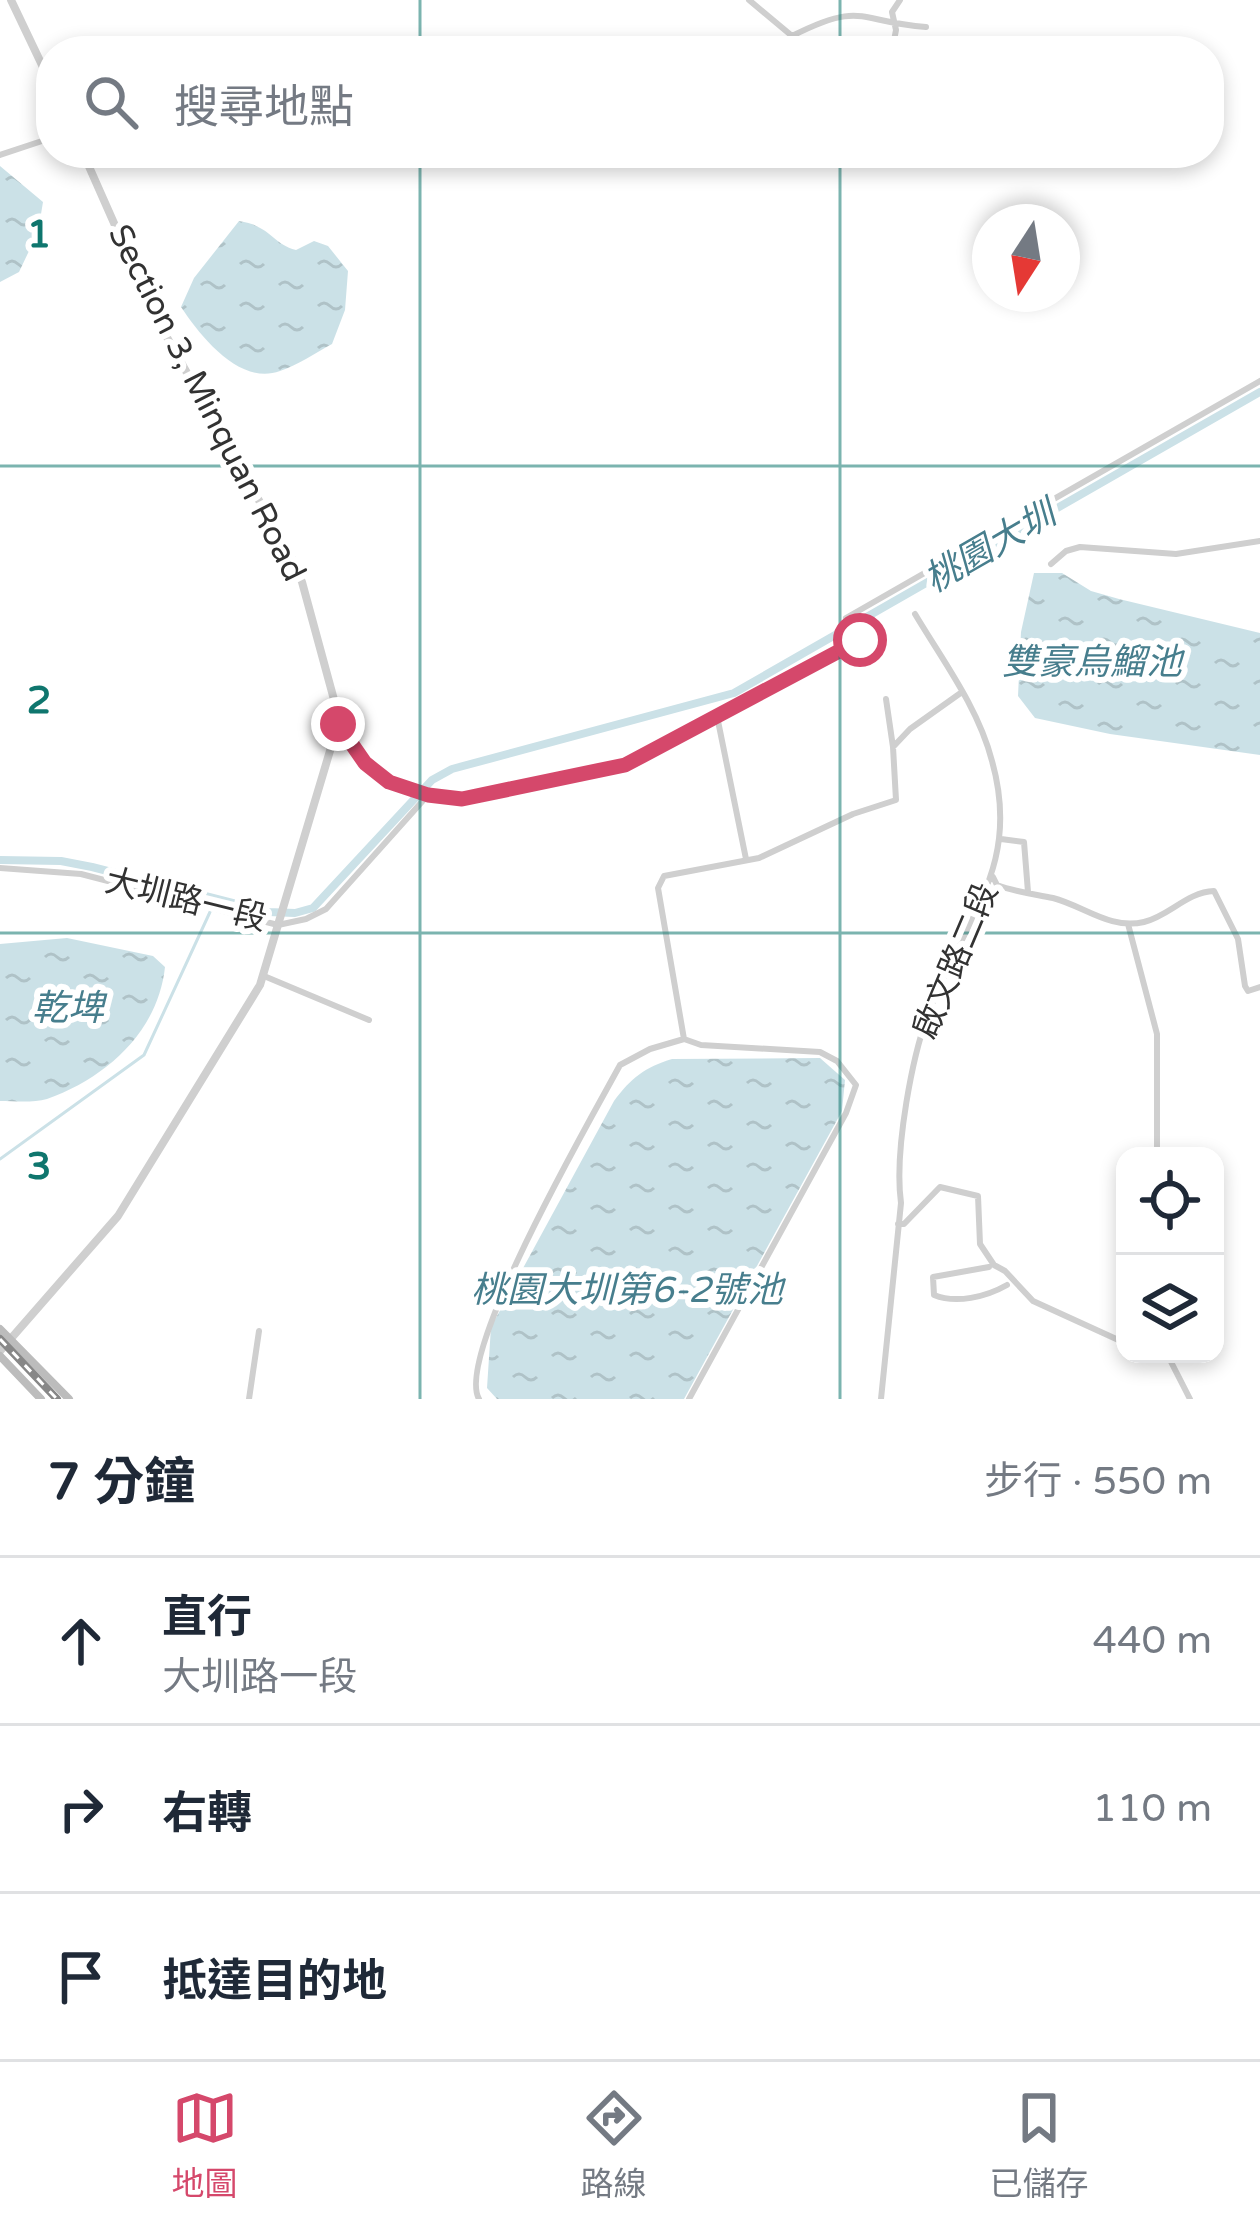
<!DOCTYPE html>
<html lang="zh-TW">
<meta charset="utf-8">
<style>
:root{--surface:#fff;--page:#f2f2f3;--text:#1f2937;--muted:#747a83;--line:#e0e1e3;--accent:#d5486b}
body{margin:0;font-family:"Varela Round","Noto Sans TC",sans-serif;background:var(--page);color:var(--text)}
.controls{position:absolute;right:36px;bottom:36px;display:grid;overflow:hidden;border-radius:24px;box-shadow:0 6px 18px #0003}
.controls button{width:108px;height:108px;display:grid;place-items:center;padding:0;border:0;border-bottom:3px solid var(--line);background:var(--surface);color:var(--text);font:60px sans-serif}
.compass{position:absolute;left:972px;top:204px;width:108px;height:108px;border-radius:50%;background:var(--surface);box-shadow:0 6px 18px #0003;rotate:192deg}
.stop{position:absolute;width:36px;height:36px;margin:-27px;border:9px solid #d5486b;border-radius:50%;background:#fff}
.stop.end{background:#d5486b;border-color:#fff;box-shadow:0 3px 12px #0008}
.list{margin:0;padding:0;list-style:none}
h2{display:flex;justify-content:space-between;align-items:center;height:156px;margin:0;padding:0 48px;font-size:51px}
h2 small{font-size:39px;font-weight:400;color:var(--muted)}
.list li{display:grid;grid-template-columns:78px 1fr auto;gap:36px;align-items:center;box-sizing:border-box;height:168px;padding:0 48px;border-top:3px solid var(--line)}
.list b{display:block;font-size:45px;white-space:nowrap}
.list p{margin:0;font-size:39px;white-space:nowrap;color:var(--muted)}
.list em{font-size:39px;font-style:normal;color:var(--muted)}
.icon{flex:none;width:66px;height:66px;fill:none;stroke:currentColor;stroke-width:2;stroke-linecap:round;stroke-linejoin:round}
.map{position:relative;flex:none;width:1260px;height:1399px;overflow:hidden}
.search{position:absolute;background:var(--surface);box-shadow:0 6px 18px #0003;left:36px;right:36px;top:36px;height:132px;display:flex;align-items:center;gap:30px;box-sizing:border-box;padding:0 42px;border-radius:48px;color:var(--muted);font-size:45px}
.sheet{height:660px;background:var(--surface)}
nav{display:flex;justify-content:space-around;align-items:center;box-sizing:border-box;height:168px;border-top:3px solid var(--line);background:var(--surface);font-size:33px;color:var(--muted)}
nav a{display:grid;justify-items:center;gap:6px}
nav .on{color:var(--accent)}
.map>svg:first-child{display:block}
.water{fill:url(#water-ripples)}
.lines{fill:none;stroke-linecap:round;stroke-linejoin:round}
.stream{stroke:#cbe1e7;stroke-width:3}
.canal{stroke:#cbe1e7;stroke-width:8}
.minor{stroke:#cfcfcf;stroke-width:6}
.tertiary{stroke:#cfcfcf;stroke-width:8}
.secondary{stroke:#bcbcbc;stroke-width:8}
.rail-casing{stroke:#878787;stroke-width:8}
.rail{stroke:#fff;stroke-width:3;stroke-dasharray:9;stroke-linecap:butt}
.route{stroke:#d5486b;stroke-width:15}
.grid{fill:none;stroke:#0f766e;stroke-width:3;stroke-opacity:0.55}
.labels{text-anchor:middle;dominant-baseline:central;stroke-width:12;stroke-linejoin:round;paint-order:stroke}
.street-label{font-size:33px;fill:#323232;stroke:#fff}
.water-label{font-size:36px;font-style:italic;fill:#477e8d;stroke:#fff}
.grid-label{font-size:39px;text-anchor:middle;font-weight:bold;fill:#0f766e;stroke:#fff;stroke-width:12;stroke-linejoin:round;paint-order:stroke}
</style>
<div class="map">
<svg width="1260" height="1399" viewBox="0 0 1260 1399">
<defs>
<pattern id="water-ripples" width="26" height="14" patternUnits="userSpaceOnUse" patternTransform="scale(3)"><rect width="26" height="14" fill="#cbe1e7"/><path d="M2 4q2-2 4 0t4 0M15 11q2-2 4 0t4 0" fill="none" stroke="#afc2c7"/></pattern>
</defs>
<rect width="100%" height="100%" fill="#fff"/>
<!-- water -->
<path class="water" d="M0 166 43 202 38 232 19 272 0 282Z
M239 221C271 226 271 243 296 250L314 241 328 246 348 271 345 310 332 344C315 353 298 365 280 371 240 386 201 337 181 307L194 278Z
M1034 573H1062L1091 591 1119 599 1260 633V755L1110 734 1035 718 1018 696 1021 632Z
M67 938 153 956 165 967C158 1032 106 1078 47 1099 33 1103 14 1101 0 1101V944Z
M820 1058 845 1080 842 1111 684 1399H497L487 1388 491 1327 614 1101C631 1078 645 1067 672 1059Z"/>
<g class="lines">
<!-- stream -->
<path class="stream" d="M0 1159 144 1055 210 912"/>
<!-- canal -->
<path class="canal" d="M0 860 61 861 92 867 268 912 295 913 313 908 432 780 452 769 734 693 1260 392"/>
<!-- minor -->
<path class="minor" d="M749 0 810 51
M792 36C863 0 858 22 926 27
M892 51 896 30 892 12 900 0
M0 155 51 138
M1051 564 1066 551 1080 547 1176 554 1260 541
M886 699 893 747
M717 716 746 859
M338 724C366 765 379 778 428 795
M1001 839 1024 842 1028 892
M0 868 81 874 278 925 306 919 326 909 428 795 462 799 625 765 860 640 846 618 1260 381
M993 877 997 885C1015 892 1034 894 1053 898 1084 906 1110 930 1144 922 1169 916 1187 892 1214 891L1238 939 1245 986 1248 991 1260 987
M1128 924 1157 1034V1148
M264 976 369 1020
M898 1224H904L940 1187 978 1196 980 1244 994 1265 1005 1271 1033 1301 1125 1343
M989 1267 933 1277 934 1295C956 1304 986 1297 1007 1285
M1167 1354 1190 1399
M249 1399 259 1331
M479 1399C454 1355 592 1117 620 1065L650 1049 684 1039
M689 1399 846 1113 856 1085 837 1061 820 1052 701 1045 684 1039 658 888 664 876 759 858 853 814 896 800 893 747 910 729 962 692
M881 1399 901 1203C894 1152 912 1052 932 1004 968 914 1021 864 992 761 978 707 943 661 915 614"/>
<!-- tertiary -->
<path class="tertiary" d="M11 0 51 84
M0 1351 118 1216 260 985 338 724 336 707 302 582 292 559 156 318 83 153"/>
<!-- secondary -->
<path class="secondary" d="M0 1329 69 1399
M0 1356 41 1399"/>
<defs>
<path id="rail" d="M0 1339 57 1399"/>
</defs>
<!-- rail casing -->
<use href="#rail" class="rail-casing"/>
<!-- rail -->
<use href="#rail" class="rail"/>
</g>
<g class="lines">
<!-- route -->
<path class="route" d="M338 724 365 763 389 782 428 795 462 799 625 765 860 640"/>
</g>
<!-- grid -->
<path class="grid" d="M420 0V51M840 0V51M420 153V1399M840 153V1399M0 466H1260M0 933H1260"/>
<g class="labels">
<!-- street labels -->
<g class="street-label">
<text transform="translate(207 403) rotate(63)">Section 3, Minquan Road</text>
<text transform="translate(186 900) rotate(14)">大圳路一段</text>
<text transform="translate(956 961) rotate(-67)">啟文路二段</text>
</g>
<!-- water labels -->
<g class="water-label">
<text transform="translate(990 547) rotate(-30)">桃園大圳</text>
<text x="1092" y="662">雙豪烏鰡池</text>
<text x="68" y="1008">乾埤</text>
<text x="627" y="1290">桃園大圳第6-2號池</text>
</g>
</g>
<g class="grid-label">
<text x="39" y="247">1</text>
<text x="39" y="713">2</text>
<text x="39" y="1179">3</text>
</g>
</svg>
<div class="controls">
<button><svg class="icon" aria-label="locate" viewBox="0 0 24 24"><circle cx="12" cy="12" r="6"/><path d="M12 2v4M12 18v4M2 12h4M18 12h4"/></svg></button>
<button><svg class="icon" aria-label="layers" viewBox="0 0 24 24"><path d="M12 4l9 5-9 5-9-5zM3 14l9 5 9-5"/></svg></button>
</div>
<svg class="compass" viewBox="-18 -18 36 36"><path d="M0-13l5 13h-10z" fill="#e53935"/><path d="M0 13l5-13h-10z" fill="#747a83"/></svg>
<div class="stop" style="left:860px;top:640px"></div>
<div class="stop end" style="left:338px;top:724px"></div>
<div class="search"><svg class="icon" aria-label="search" viewBox="0 0 24 24"><circle cx="10" cy="10" r="6"/><path d="M15 15l6 6"/></svg>搜尋地點</div>
</div>
<section class="sheet">
<h2>7 分鐘<small>步行 · 550 m</small></h2>
<ul class="list">
<li><svg class="icon" aria-label="ahead" viewBox="0 0 24 24"><path d="M12 20V5M6 11l6-6 6 6"/></svg><div><b>直行</b><p>大圳路一段</p></div><em>440 m</em></li>
<li><svg class="icon" aria-label="right" viewBox="0 0 24 24"><path d="M7 20v-9h11M14 6l5 5-5 5"/></svg><div><b>右轉</b></div><em>110 m</em></li>
<li><svg class="icon" aria-label="arrive" viewBox="0 0 24 24"><path d="M6 21V4h12l-3 4 3 4H6"/></svg><div><b>抵達目的地</b></div></li>
</ul>
</section>
<nav>
<a class="on"><svg class="icon" aria-label="map" viewBox="0 0 24 24"><path d="M3 6l6-2 6 2 6-2v14l-6 2-6-2-6 2zM9 4v14M15 6v14"/></svg>地圖</a>
<a><svg class="icon" aria-label="directions" viewBox="0 0 24 24"><path d="M12 3l9 9-9 9-9-9zM9 14v-3h6M13 9l2 2-2 2"/></svg>路線</a>
<a><svg class="icon" aria-label="saved" viewBox="0 0 24 24"><path d="M7 4h10v16l-5-4-5 4z"/></svg>已儲存</a>
</nav>
